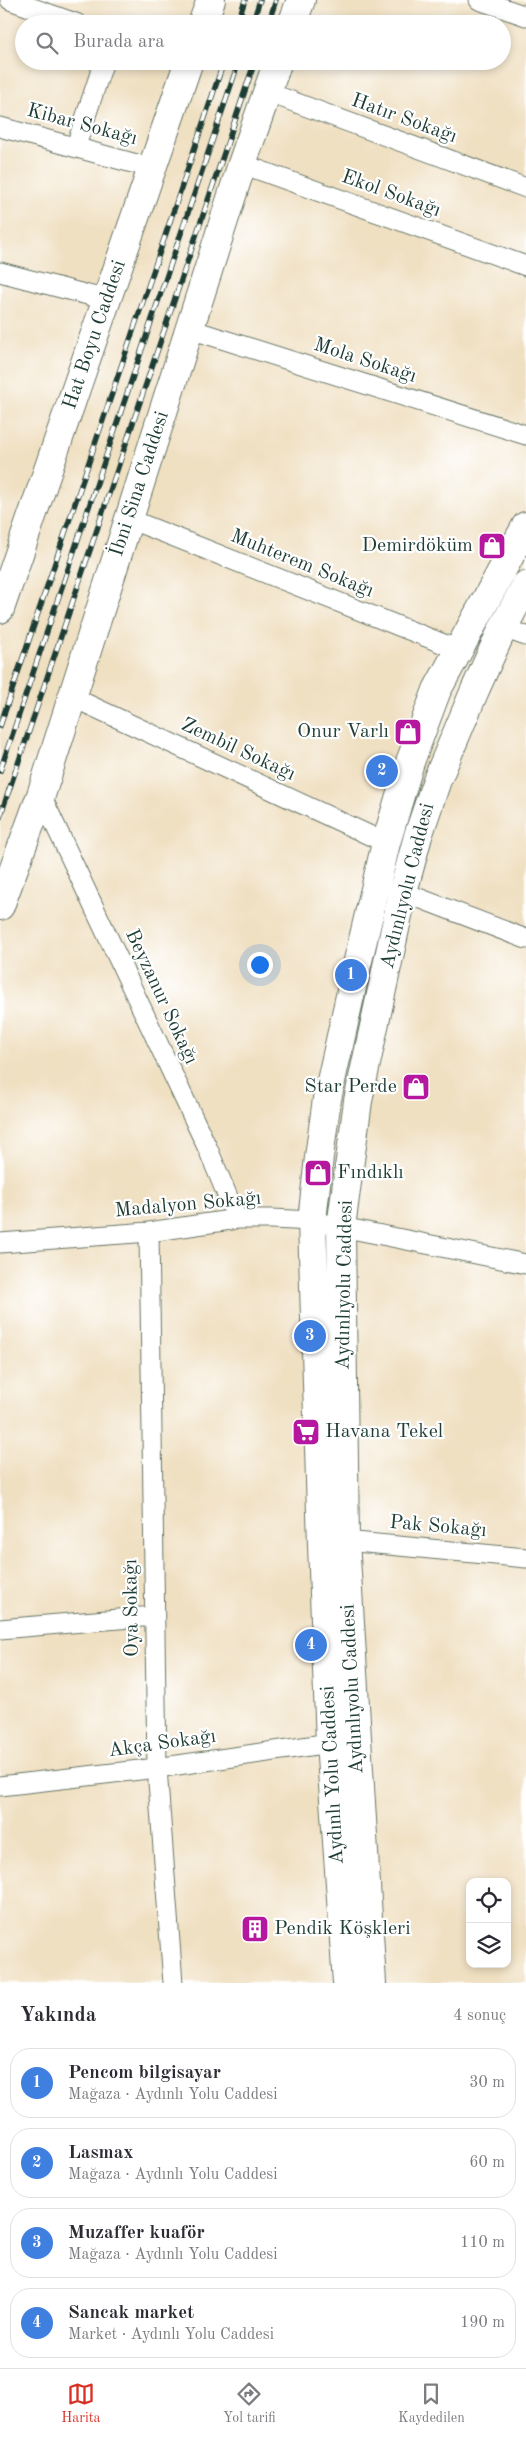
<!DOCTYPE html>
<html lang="tr">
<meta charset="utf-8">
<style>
:root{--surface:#fff;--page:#f2f2f3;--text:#2b2b33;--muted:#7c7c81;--line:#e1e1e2;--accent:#d93025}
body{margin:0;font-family:"Old Standard TT",serif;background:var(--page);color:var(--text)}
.controls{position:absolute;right:15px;bottom:15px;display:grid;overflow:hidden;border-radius:10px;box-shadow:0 2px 8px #0003}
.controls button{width:45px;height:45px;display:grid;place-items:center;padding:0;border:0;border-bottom:1px solid var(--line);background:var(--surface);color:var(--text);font:25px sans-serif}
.you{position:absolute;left:259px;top:964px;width:18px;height:18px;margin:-12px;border:4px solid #fff;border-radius:50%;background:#1a73e8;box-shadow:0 0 0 8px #1a73e833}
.badge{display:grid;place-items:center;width:32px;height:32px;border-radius:50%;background:var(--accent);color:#fff;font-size:16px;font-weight:700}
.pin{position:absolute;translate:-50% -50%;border:2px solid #fff;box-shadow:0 1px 5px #0006}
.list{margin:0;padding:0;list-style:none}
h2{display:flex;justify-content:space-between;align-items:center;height:65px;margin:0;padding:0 20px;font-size:21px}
h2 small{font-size:16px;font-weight:400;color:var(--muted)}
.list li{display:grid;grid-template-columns:32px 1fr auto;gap:15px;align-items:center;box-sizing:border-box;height:70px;margin:0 10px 10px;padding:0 10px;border:1px solid var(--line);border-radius:20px}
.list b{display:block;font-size:19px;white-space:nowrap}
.list p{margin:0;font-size:16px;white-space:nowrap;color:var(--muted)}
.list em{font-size:16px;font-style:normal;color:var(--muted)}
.icon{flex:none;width:28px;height:28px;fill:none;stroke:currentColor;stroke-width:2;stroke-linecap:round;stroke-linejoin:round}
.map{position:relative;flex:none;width:526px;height:1983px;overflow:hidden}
.search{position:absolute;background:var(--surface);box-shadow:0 2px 8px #0003;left:15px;right:15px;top:15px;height:55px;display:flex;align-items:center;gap:12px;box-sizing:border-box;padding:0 18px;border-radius:28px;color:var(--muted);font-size:19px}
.sheet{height:385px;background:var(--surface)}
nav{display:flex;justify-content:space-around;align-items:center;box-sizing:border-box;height:70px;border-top:1px solid var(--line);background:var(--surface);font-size:14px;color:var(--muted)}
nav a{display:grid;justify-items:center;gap:2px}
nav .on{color:var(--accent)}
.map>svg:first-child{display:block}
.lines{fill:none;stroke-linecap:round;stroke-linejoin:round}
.street-casing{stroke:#687666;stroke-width:21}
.secondary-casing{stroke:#687666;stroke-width:30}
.primary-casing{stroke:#687666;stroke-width:30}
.street{stroke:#fff;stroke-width:19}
.secondary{stroke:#fff;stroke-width:28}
.primary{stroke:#fff;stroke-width:28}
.rail-casing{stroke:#1f3d34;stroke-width:5.5}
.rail{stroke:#fff;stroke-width:4;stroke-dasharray:11;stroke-linecap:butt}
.labels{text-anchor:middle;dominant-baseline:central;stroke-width:4.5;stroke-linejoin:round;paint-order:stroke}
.street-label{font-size:20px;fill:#1f3d34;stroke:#fff}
.poi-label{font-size:20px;fill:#1f3d34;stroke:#fff;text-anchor:end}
</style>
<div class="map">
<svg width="526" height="1983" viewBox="0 0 526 1983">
<rect width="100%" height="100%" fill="#fff"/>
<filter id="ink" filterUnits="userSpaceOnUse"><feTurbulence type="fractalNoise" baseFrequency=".02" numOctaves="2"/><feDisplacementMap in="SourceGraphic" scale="10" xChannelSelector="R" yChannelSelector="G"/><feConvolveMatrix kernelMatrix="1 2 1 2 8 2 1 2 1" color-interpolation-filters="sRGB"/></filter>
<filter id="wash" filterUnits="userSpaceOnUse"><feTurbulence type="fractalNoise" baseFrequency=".0096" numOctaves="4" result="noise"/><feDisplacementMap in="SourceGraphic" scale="20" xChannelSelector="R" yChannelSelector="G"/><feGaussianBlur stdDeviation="1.12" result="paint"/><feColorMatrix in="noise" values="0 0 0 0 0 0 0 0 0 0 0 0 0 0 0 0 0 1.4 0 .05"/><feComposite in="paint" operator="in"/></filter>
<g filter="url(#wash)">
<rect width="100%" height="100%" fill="#f0e0c2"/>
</g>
<g filter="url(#ink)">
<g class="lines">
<defs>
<path id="street" d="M10 0 78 24
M479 0 526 16
M267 92 526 188
M0 127 151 168
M76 146 104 61
M242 164 526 266
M0 272 107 300
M190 329 526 435
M129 519 459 650
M503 628 526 636
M72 697 386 843
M41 795 208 1149 237 1219
M403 892 526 939
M149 1232 157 1768 173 1983
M0 1243 149 1232 237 1219H272L312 1221 526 1264
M345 1541 526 1558
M0 1629 154 1616
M0 1786 157 1768 330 1743"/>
<path id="secondary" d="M202 24 211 0
M292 24 301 0
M0 609 189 61
M0 906 41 795 242 164 278 61"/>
<path id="primary" d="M347 1983 330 1743 322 1545 312 1221 319 1157 327 1099 356 969 386 843 410 762 437 690 526 526
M372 1983 345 1541 341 1227 358 1101 403 892 418 836 437 780 475 690 503 628 526 585"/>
</defs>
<!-- street casing -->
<use href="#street" class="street-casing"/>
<!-- secondary casing -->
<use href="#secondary" class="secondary-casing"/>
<!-- primary casing -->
<use href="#primary" class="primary-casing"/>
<!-- street -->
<use href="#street" class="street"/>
<!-- secondary -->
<use href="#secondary" class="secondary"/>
<!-- primary -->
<use href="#primary" class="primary"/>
<defs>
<path id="rail" d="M237 24 245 0
M252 24 260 0
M268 24 276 0
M0 726 224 61
M0 771 239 61
M0 817 255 61"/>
</defs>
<!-- rail casing -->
<use href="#rail" class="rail-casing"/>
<!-- rail -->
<use href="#rail" class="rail"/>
</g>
</g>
<!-- icons -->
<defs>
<symbol id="shop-square" viewBox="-11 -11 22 22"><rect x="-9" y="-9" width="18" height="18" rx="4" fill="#b5179e" stroke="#fff"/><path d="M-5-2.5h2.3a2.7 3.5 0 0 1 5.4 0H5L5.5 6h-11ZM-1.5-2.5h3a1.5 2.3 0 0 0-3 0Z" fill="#fff"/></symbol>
<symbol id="supermarket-square" viewBox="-11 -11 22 22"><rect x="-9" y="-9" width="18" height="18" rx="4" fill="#b5179e" stroke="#fff"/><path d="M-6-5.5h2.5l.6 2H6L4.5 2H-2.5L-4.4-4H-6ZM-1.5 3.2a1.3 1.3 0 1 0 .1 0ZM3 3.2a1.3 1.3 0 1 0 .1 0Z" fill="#fff"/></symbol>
<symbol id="building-square" viewBox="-11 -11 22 22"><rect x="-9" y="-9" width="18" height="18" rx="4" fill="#b5179e" stroke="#fff"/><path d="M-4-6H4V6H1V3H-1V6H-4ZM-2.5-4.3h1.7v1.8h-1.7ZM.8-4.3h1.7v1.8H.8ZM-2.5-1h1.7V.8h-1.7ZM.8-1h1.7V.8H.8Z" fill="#fff"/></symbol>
</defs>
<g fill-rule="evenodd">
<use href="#shop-square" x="476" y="530" width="32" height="32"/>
<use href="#shop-square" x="392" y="716" width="32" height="32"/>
<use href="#shop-square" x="400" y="1071" width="32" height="32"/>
<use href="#shop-square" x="302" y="1157" width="32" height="32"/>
<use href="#supermarket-square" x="290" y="1416" width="32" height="32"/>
<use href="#building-square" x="239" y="1913" width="32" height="32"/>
</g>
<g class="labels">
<!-- street labels -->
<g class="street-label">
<text transform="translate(404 119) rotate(20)">Hatır Sokağı</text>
<text transform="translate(82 125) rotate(15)">Kibar Sokağı</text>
<text transform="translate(391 194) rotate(20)">Ekol Sokağı</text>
<text transform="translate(95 335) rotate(-71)">Hat Boyu Caddesi</text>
<text transform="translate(365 361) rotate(18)">Mola Sokağı</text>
<text transform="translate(140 484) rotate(-72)">İbni Sina Caddesi</text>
<text transform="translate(302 564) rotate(22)">Muhterem Sokağı</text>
<text transform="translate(238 750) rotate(25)">Zembil Sokağı</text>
<text transform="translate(408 886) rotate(-76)">Aydınlıyolu Caddesi</text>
<text transform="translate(161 997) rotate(65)">Beyzanur Sokağı</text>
<text transform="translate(188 1205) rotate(-5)">Madalyon Sokağı</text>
<text transform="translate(345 1285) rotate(-89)">Aydınlıyolu Caddesi</text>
<text transform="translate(438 1527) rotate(5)">Pak Sokağı</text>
<text transform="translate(132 1608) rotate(-91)">Oya Sokağı</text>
<text transform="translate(353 1689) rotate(-93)">Aydınlıyolu Caddesi</text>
<text transform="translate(162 1744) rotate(-8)">Akça Sokağı</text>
<text transform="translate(333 1775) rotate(-93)">Aydınlı Yolu Caddesi</text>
</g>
<!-- poi labels -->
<g class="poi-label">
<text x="473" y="546">Demirdöküm</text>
<text x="389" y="732">Onur Varlı</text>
<text x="397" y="1087">Star Perde</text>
<text x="337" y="1173" text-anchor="start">Fındıklı</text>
<text x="325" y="1432" text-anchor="start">Havana Tekel</text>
<text x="274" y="1929" text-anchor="start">Pendik Köşkleri</text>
</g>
</g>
</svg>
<div class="controls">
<button><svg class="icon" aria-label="locate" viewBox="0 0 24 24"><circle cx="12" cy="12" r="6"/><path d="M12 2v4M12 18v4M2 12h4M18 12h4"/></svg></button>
<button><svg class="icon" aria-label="layers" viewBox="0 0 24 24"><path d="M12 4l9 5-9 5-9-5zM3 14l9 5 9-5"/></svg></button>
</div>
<div class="you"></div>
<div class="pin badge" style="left:351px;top:975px;background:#3f7fe0">1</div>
<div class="pin badge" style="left:382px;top:771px;background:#3f7fe0">2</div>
<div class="pin badge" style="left:310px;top:1336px;background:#3f7fe0">3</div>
<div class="pin badge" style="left:311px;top:1645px;background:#3f7fe0">4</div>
<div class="search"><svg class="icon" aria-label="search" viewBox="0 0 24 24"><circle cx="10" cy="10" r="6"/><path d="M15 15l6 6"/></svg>Burada ara</div>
</div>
<section class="sheet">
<h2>Yakında<small>4 sonuç</small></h2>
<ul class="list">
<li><span class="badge" style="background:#3f7fe0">1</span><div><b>Pencom bilgisayar</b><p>Mağaza · Aydınlı Yolu Caddesi</p></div><em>30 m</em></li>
<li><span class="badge" style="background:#3f7fe0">2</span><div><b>Lasmax</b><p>Mağaza · Aydınlı Yolu Caddesi</p></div><em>60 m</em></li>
<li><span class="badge" style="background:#3f7fe0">3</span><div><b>Muzaffer kuaför</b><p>Mağaza · Aydınlı Yolu Caddesi</p></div><em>110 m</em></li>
<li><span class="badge" style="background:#3f7fe0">4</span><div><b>Sancak market</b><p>Market · Aydınlı Yolu Caddesi</p></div><em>190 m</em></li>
</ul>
</section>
<nav>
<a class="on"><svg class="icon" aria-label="map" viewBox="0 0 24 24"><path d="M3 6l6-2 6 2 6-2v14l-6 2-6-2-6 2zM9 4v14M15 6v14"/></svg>Harita</a>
<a><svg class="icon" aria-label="directions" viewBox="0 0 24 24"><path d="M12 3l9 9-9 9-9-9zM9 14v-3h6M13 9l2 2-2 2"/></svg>Yol tarifi</a>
<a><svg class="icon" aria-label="saved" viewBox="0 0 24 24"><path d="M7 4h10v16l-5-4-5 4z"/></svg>Kaydedilen</a>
</nav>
